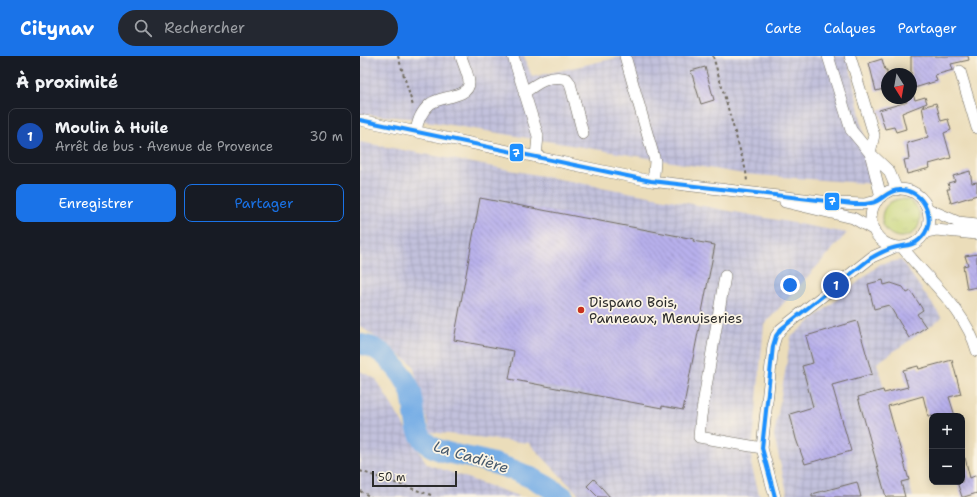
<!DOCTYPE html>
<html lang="fr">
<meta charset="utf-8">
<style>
:root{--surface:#171b24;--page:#242831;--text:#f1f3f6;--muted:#9ea1a6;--line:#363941;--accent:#1a73e8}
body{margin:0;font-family:"Shantell Sans",sans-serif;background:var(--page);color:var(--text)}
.controls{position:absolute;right:12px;bottom:12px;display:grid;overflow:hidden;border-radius:8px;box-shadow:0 2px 10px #0003}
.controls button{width:36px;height:36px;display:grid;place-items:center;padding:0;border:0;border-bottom:1px solid var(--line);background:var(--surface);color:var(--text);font:20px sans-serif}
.compass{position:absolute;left:521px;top:12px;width:36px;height:36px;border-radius:50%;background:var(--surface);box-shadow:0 2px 10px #0003;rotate:169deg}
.scale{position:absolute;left:12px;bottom:10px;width:85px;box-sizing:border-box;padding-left:4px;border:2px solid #2b2b2b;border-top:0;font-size:11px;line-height:14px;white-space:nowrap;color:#2b2b2b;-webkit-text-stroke:3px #fcf5e5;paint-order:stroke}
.you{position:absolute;left:430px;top:229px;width:14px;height:14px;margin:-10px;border:3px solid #fff;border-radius:50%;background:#1a73e8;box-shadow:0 0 0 6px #1a73e833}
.badge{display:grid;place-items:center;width:26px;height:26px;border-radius:50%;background:var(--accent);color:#fff;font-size:13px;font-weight:700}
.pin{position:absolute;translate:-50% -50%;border:2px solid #fff;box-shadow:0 1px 4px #0006}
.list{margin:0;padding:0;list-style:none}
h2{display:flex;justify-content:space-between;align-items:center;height:52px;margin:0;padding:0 16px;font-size:17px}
h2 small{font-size:13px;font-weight:400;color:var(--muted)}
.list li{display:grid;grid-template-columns:26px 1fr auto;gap:12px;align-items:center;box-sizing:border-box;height:56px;margin:0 8px 8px;padding:0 8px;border:1px solid var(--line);border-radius:8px}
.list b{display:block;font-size:15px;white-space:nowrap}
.list p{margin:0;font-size:13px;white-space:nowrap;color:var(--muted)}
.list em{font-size:13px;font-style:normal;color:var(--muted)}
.actions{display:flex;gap:8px;padding:12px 16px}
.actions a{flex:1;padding:9px 0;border:1px solid var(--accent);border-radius:8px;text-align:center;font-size:14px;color:var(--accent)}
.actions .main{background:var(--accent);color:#fff}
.icon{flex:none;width:22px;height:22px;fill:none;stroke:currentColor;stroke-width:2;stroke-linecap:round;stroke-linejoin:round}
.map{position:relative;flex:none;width:617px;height:441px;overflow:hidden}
header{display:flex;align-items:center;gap:24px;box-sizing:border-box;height:56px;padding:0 20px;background:var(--accent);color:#fff}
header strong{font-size:19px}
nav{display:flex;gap:22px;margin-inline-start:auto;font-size:14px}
.search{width:280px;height:36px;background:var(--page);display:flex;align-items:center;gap:10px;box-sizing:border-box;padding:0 14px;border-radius:22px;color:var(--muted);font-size:15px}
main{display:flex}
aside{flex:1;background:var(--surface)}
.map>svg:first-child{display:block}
.industrial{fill:url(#industrial-grid)}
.grass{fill:url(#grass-tufts);stroke:#788050}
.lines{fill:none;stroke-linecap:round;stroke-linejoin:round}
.river{stroke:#77aee6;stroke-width:21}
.building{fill:url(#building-back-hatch)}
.minor-casing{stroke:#6e695d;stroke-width:12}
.path{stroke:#6e695d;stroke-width:2;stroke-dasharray:3 3;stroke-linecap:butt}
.minor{stroke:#fff;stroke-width:11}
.bus-1-casing{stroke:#fcf5e5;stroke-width:7}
.bus-1{stroke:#1e90ff;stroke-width:4}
.poi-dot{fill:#c8321e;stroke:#fcf5e5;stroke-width:1.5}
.labels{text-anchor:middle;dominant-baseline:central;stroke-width:3.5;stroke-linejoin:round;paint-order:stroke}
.poi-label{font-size:14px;fill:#2b2b2b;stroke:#fcf5e5;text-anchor:start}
.water-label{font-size:15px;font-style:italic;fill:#46596c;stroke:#fcf5e5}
.line-badge{stroke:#fcf5e5;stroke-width:1.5}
.badge-label{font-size:11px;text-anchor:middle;font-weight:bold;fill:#fff}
</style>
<header>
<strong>Citynav</strong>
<div class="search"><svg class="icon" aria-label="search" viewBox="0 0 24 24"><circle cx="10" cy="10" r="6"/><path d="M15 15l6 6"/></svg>Rechercher</div>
<nav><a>Carte</a><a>Calques</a><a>Partager</a></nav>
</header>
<main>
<aside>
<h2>À proximité<small></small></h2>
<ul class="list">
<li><span class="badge" style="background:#1a4fb4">1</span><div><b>Moulin à Huile</b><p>Arrêt de bus · Avenue de Provence</p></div><em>30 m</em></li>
</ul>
<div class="actions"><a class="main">Enregistrer</a><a>Partager</a></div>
</aside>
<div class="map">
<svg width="617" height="441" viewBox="0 0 617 441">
<defs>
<pattern id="industrial-grid" width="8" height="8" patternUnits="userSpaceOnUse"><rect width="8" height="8" fill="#c2c1dc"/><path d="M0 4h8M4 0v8" fill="none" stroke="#a7a6bd"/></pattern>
<pattern id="grass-tufts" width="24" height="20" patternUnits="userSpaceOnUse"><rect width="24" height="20" fill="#c4d476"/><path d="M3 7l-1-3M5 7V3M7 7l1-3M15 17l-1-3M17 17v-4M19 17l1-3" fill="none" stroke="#a9b666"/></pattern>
<pattern id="building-back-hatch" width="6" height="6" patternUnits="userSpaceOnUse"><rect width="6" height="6" fill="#b8b0ec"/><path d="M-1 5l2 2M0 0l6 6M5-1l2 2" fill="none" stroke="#968fbf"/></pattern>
</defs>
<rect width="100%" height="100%" fill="#fcf5e5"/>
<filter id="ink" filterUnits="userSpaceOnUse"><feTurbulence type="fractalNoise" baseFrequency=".025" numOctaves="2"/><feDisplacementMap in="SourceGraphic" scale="8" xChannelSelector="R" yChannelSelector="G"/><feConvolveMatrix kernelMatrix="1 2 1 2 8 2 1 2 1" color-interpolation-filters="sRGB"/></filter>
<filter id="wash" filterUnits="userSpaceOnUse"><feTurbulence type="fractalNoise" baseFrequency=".012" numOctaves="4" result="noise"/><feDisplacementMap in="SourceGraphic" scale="16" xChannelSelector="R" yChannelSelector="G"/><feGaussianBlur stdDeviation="0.9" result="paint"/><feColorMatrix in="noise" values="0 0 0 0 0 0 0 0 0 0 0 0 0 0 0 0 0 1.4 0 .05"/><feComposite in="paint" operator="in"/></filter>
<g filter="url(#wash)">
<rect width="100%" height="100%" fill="#ebddba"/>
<!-- industrial -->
<path class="industrial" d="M0 0H164L172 21 264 0H488L514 128 384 118 48 62 0 58Z
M0 86 487 177 404 269 391 408 400 441H221L169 387 70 376 53 309 0 270Z
M541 204 582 262 517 307 553 441H428L414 380 431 281 520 208Z
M0 315 16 323 67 408 161 441H0Z"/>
<!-- grass -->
<path class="grass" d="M522 162a19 19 0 1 1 38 0a19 19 0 1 1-38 0Z"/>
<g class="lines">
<!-- river -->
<path class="river" d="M0 288C12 290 23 296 31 306 40 315 46 323 51 336 56 353 52 377 69 389 84 399 108 400 124 405 153 412 180 424 204 441"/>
</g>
<g id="blocks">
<!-- building -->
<path class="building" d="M551 0H608L609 4 591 8 593 14 575 19 577 25 551 33Z
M522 3 525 14H527V32L516 35 509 7Z
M345 11 354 44 341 48 331 15Z
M551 33 555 44 565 41 567 47 542 57 546 73 536 76 534 71 525 73 519 54 547 46 546 42H551Z
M576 47 581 65 588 63 591 74 584 77 591 102 569 108 570 112 547 118 544 104 549 103 547 87 568 81 562 51Z
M610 115 612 127 617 126V139L591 147 587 133H590L588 127 595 125 593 120Z
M120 142 334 183 333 185 355 189 323 354 302 350V352L149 323 154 295 94 284Z
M617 198V231L607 233 603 210 608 209 605 200Z
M523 224 524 229 531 227 543 231 547 237 551 235 563 254 557 258 566 271 549 282 529 249 514 253 508 228Z
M497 265 512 318 472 329 491 395 445 408 436 383 430 358 453 351 442 310 453 307 446 280Z
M592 304 601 338 589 341 595 360H568L563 340 528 350 549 424 541 426 545 441H526L498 341 523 334 524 337 548 331 543 314 558 310 559 313Z
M602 402H605L610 422 617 419V437L604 441H602L597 426H602Z
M234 423 250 441H238L227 430Z
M497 426 501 441H452V438Z"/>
</g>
</g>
<g filter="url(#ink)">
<use href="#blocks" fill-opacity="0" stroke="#6e695d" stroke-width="1"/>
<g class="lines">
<defs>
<path id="minor" d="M153 0 178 80 176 101
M265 0 295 105 294 118 291 125
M468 0 491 74 510 97 529 115 537 134
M490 0 514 79 510 97 521 141
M600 15 617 72
M164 37C177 27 190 18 207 23L210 27 223 78
M0 64 291 125 478 147 504 148 517 145
M56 75C58 64 61 56 70 48 79 40 109 42 109 27 109 19 103 8 101 0
M511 162a29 29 0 1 1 58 0a29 29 0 1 1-58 0Z
M425 146 493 162 514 174
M568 153 598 166 617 168
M566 176 576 174 617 178
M542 191C567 223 606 254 617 295
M365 220 341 360 339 381 402 392
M415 441 402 392 413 290 416 280 421 273 512 201 535 191"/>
</defs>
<!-- minor casing -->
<use href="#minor" class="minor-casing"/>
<!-- path -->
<path class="path" d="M38 0 53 50
M353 0 386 115 387 126
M0 415 71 439
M0 435 11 441"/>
<!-- minor -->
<use href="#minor" class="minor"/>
<defs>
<path id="bus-1" d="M0 64 291 125 493 148C501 148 510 149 517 145 524 141 530 134 539 134 564 132 580 167 559 184 552 191 542 189 533 192 525 194 518 198 511 202L421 273 416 280 413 290 402 392 415 441"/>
</defs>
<!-- bus-1 casing -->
<use href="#bus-1" class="bus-1-casing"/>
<!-- bus-1 -->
<use href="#bus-1" class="bus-1"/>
</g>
</g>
<!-- markers -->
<circle class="poi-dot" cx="221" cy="254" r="4"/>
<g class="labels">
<!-- poi labels -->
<g class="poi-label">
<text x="229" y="246">Dispano Bois,<tspan x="229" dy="16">Panneaux, Menuiseries</tspan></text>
</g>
<!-- water labels -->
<g class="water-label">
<text transform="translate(111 401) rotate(17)">La Cadière</text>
</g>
</g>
<g class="line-badge">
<rect x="149" y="87" width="15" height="19" rx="4" fill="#1e90ff"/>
<rect x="464" y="136" width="16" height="19" rx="4" fill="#1e90ff"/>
</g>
<g class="badge-label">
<text x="156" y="101">7</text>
<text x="472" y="149">7</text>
</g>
</svg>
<div class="controls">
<button>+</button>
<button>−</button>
</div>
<svg class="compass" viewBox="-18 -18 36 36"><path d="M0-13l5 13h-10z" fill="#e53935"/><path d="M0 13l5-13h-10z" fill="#9ea1a6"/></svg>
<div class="scale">50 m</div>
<div class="you"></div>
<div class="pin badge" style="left:476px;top:229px;background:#1a4fb4">1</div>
</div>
</main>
